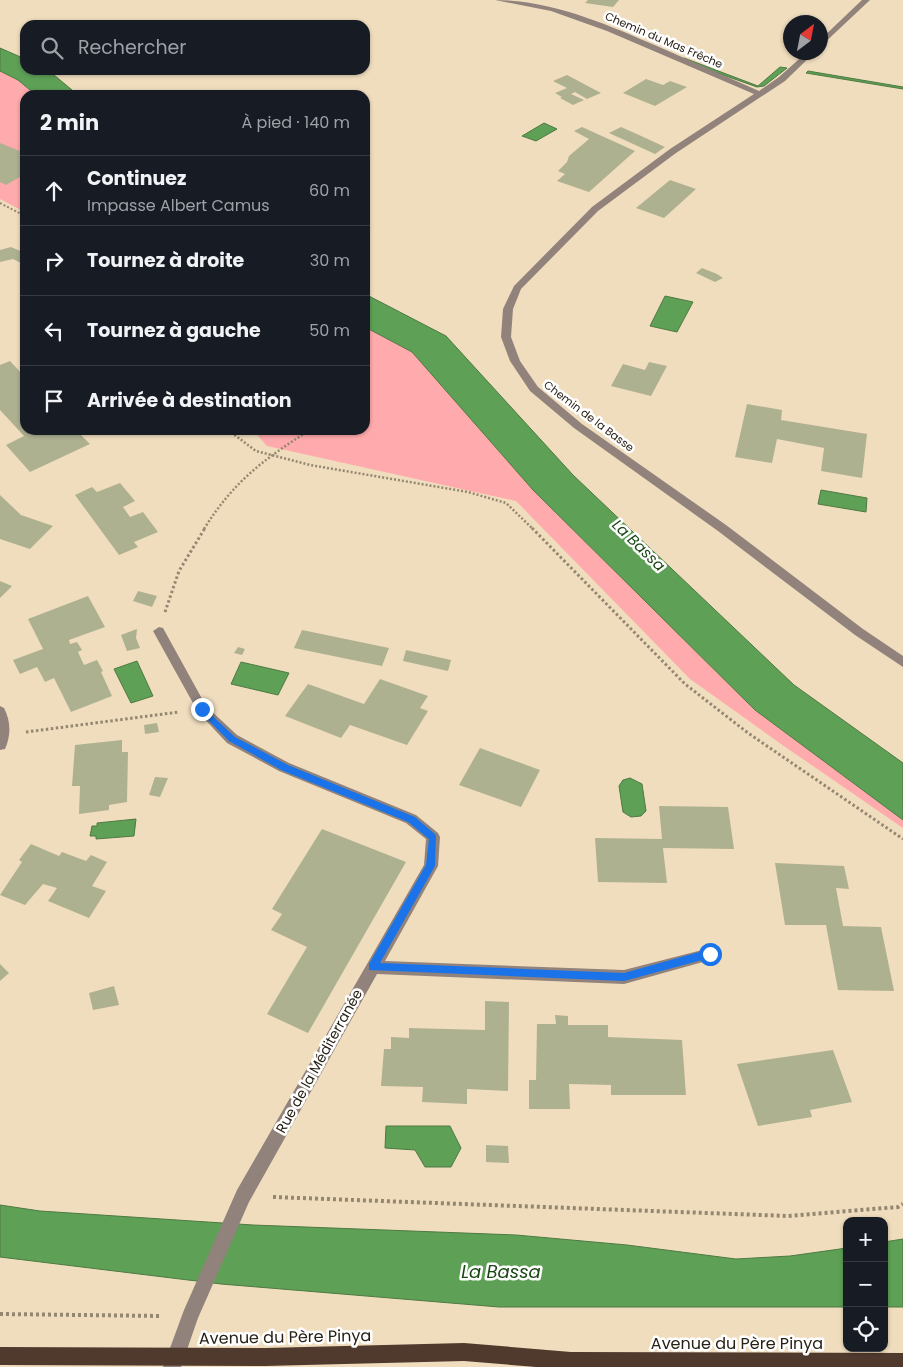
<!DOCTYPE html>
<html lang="fr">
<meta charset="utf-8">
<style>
:root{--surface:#171b24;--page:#242831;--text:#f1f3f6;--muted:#9ea1a6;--line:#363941}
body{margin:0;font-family:Poppins,sans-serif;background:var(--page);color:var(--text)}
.controls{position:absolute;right:15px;bottom:15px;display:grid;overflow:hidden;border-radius:10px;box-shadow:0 1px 4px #0004}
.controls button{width:45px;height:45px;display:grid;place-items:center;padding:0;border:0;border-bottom:1px solid var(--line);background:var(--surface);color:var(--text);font:25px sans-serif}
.compass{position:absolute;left:783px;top:15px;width:45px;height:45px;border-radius:50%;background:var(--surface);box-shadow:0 1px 4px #0004;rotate:32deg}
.stop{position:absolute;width:15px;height:15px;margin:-11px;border:4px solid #1a73e8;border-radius:50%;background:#fff}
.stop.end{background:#1a73e8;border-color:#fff;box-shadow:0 1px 5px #0008}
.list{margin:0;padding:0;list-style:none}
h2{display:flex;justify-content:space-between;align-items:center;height:65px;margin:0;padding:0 20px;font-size:21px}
h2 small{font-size:16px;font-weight:400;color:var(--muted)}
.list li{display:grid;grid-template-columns:32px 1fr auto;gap:15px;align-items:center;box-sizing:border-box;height:70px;padding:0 20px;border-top:1px solid var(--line)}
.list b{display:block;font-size:19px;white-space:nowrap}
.list p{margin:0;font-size:16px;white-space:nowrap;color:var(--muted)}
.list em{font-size:16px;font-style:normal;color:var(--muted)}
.icon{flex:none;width:28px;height:28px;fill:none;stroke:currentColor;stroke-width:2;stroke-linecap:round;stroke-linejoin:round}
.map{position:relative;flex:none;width:903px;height:1367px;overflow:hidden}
.search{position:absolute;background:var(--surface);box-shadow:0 1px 4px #0004;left:20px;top:20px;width:350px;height:55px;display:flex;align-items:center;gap:12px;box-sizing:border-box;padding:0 18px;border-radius:15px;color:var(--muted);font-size:19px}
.panel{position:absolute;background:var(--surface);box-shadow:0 1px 4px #0004;left:20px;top:90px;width:350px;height:345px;border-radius:15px}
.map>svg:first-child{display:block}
.green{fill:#ffaaac}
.water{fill:#5ea056;stroke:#4e7a42}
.building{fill:#aeb190}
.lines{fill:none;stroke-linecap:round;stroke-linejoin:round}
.path-far3{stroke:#948771;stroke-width:2;stroke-dasharray:2 2;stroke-linecap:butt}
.path-far2{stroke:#948771;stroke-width:2.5;stroke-dasharray:2 2;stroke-linecap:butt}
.path-far1{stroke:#948771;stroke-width:3;stroke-dasharray:2.5 2.5;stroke-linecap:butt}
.path{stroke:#948771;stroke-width:4;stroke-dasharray:3 3;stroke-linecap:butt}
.minor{fill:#91837b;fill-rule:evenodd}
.major{fill:#50392d;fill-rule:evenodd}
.route{fill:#1a73e8}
.labels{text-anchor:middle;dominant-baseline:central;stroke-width:5;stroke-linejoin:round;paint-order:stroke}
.far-street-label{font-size:11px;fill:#272015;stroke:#fff}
.street-label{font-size:14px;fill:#272015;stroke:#fff}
.water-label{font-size:15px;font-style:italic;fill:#1b4815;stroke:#fff}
.near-street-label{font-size:16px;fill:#272015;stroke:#fff}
.near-water-label{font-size:18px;font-style:italic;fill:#1b4815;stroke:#fff}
</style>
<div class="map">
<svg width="903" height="1367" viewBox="0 0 903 1367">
<rect width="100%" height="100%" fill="#f0ddbe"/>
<!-- green -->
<path class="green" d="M0 71 18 80 36 95H25V212L0 199Z
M365 327 412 352 533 490 755 710 903 820V828L781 744 690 679 516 501 267 446 253 430H365Z"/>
<!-- water -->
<path class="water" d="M0 48 25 59V70H48L78 95H36L18 80 0 71Z
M684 58 758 86 780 67 787 68 764 86 757 87 681 60Z
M808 71 903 87V89L806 73Z
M544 123 557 129 536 141 522 136Z
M365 294 446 336 573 475 794 685 903 763V820L755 710 533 490 412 352 365 327Z
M665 296 693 302 677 332 650 326Z
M821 490 867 498 866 512 818 504Z
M137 661 153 696 131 703 114 669Z
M241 662 289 673 278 695 231 684Z
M630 778 642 784 646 811 641 816 631 817 623 812 619 786 623 780Z
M136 819 134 836 96 839V836H90L92 826H97V823Z
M386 1126H450L461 1148 451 1167H425L415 1150 385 1148Z
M0 1205 40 1211 253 1225 516 1235 627 1245 736 1259 790 1256 847 1248V1307H499L221 1284 0 1257Z
M903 1239V1307H884V1242Z"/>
<!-- building -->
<path class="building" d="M588 0H619L613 7 585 3Z
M567 75 601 93 587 99 575 92 571 94 584 100 573 105 560 98 562 97 555 93 567 88 553 81Z
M646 79 663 85 670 81 687 87 655 106 623 93Z
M582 127 635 151 589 192 557 181 565 174 558 171 567 162 569 156 589 139 574 131Z
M621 127 639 135 665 147 655 154 609 133Z
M0 143 25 153V174L6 185 0 182Z
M670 180 696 189 664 218 636 208Z
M11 247 25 253V265L13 259 0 262V250Z
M702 268 717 274 723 278 715 282 696 273Z
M10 361 25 377V430H76L90 444 30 472 6 445 24 436 0 410V365Z
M649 362 667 366 651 396 611 386 623 364 645 370Z
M747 404 782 410 781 420 867 434 862 478 821 471 824 448 777 439 772 463 735 457Z
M120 483 135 501 123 507 130 517 143 512 158 532 134 542 138 547 119 555 75 495 92 487 97 492Z
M0 495 21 515 53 526 30 549 0 539Z
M0 581 12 586 0 598Z
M138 591 157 596 152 607 133 601Z
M88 596 105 627 69 640 70 644 77 642 82 650 78 652 84 665 97 660 103 671 101 672 112 696 71 712 54 678 45 682 37 667 20 674 13 660 43 649 28 619Z
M137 629 136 638 140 648 127 651 121 635Z
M302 630 389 648 382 666 294 648Z
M238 647 245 649 242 655 234 653Z
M406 650 451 660 448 671 403 661Z
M380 679 428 696 420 708 428 711 407 745 350 725 341 738 285 716 308 684 364 704Z
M157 723 159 732 145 734 144 725Z
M122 740V752H128L127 802 109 805V810L79 814 80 786H72L75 745Z
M480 748 540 770 521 807 459 785Z
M155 777 168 778 160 797 149 795Z
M659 806 728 807 734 849 663 848 667 883 598 882 595 838 662 839Z
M322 829 406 862 308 1033 267 1014 307 947 271 930 282 914 272 909Z
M31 844 59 856 62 852 86 861 91 855 107 862 92 886 106 891 89 918 48 901 57 888 43 884 25 905 0 895 22 862 19 860Z
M775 863 844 866 849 889 836 888 843 926 881 927 894 991 838 990 826 925H785Z
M0 964 9 973 0 981Z
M114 986 119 1005 93 1010 89 993Z
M485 1001 509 1002 508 1091 467 1089V1104L422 1102 423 1087 381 1086 384 1049H391V1037L409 1038V1028L485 1030Z
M555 1015 568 1016V1025H608V1037L682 1040 686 1095H611V1085L569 1084 570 1109H529V1080H536L537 1024H556Z
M833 1050 852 1102 810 1110 812 1117 758 1126 737 1064Z
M486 1145 508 1146 509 1163 486 1162Z"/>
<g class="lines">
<!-- path-far3 -->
<path class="path-far3" d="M0 203 25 216"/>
<!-- path-far2 -->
<path class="path-far2" d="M228 430 256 451 310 465 468 492 506 503 533 529
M204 529C233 482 264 459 310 430"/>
<!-- path-far1 -->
<path class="path-far1" d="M532 528 685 684 748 733 903 839
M165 612 179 571 205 528
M26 732 179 712"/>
<!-- path -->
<path class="path" d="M273 1197 788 1216 898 1207 903 1204
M0 1314 162 1316"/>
<!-- minor -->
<path class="minor" d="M495 0C552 0 606 24 657 46 691 61 725 76 759 91L779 77 807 52H815L785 81 676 153 598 211 521 289 513 309 511 337 520 361 538 387 582 424 726 525 863 629 903 656V667L855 635 718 531 574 428 530 391 510 361 501 337 503 309 514 286 592 207 670 149 754 94 607 31 551 11Z
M862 0H870L820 47V40Z
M159 627 163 628 206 706 237 735 289 763 416 815 438 833 440 837 438 866 385 961 624 970 710 948 715 949 717 954 715 959 710 960 624 984 377 974 249 1202 198 1318 181 1367H163L184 1310 237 1190 424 865 426 839 406 823 279 771 227 743 198 712 153 631Z
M0 706 4 708C11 721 11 736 5 749L0 750Z"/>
<!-- major -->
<path class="major" d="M464 1343 571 1352 903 1353V1367H536L464 1361 265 1366 0 1365V1347L265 1348Z"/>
</g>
<!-- route -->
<path class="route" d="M202 706 235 737 288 765 415 817 436 835 435 866 380 963 624 973 710 949 715 954 713 957 624 981 369 970V964L426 865 429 839 408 822 281 770 229 741 199 711V707Z"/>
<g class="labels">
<!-- far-street labels -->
<g class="far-street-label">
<text transform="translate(664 40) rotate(23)">Chemin du Mas Frêche</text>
<text transform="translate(589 416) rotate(37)">Chemin de la Basse</text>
</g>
<!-- street labels -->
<g class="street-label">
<text transform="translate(319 1061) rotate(-61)">Rue de la Méditerranée</text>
</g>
<!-- water labels -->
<g class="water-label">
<text transform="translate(639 545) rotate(44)">La Bassa</text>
</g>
<!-- near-street labels -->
<g class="near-street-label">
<text transform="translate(285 1337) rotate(-1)">Avenue du Père Pinya</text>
<text x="737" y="1343">Avenue du Père Pinya</text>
</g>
<!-- near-water labels -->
<g class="near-water-label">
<text x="501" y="1271">La Bassa</text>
</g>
</g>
</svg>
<div class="controls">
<button>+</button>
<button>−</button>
<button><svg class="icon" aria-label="locate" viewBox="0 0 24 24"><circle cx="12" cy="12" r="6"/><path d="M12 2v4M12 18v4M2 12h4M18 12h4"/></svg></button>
</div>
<svg class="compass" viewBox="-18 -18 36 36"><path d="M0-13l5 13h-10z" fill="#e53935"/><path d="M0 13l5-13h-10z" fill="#9ea1a6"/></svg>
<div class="stop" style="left:710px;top:954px"></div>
<div class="stop end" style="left:202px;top:709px"></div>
<div class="search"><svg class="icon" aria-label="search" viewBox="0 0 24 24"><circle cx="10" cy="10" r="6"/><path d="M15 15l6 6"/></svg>Rechercher</div>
<section class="panel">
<h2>2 min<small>À pied · 140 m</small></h2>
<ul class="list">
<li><svg class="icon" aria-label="ahead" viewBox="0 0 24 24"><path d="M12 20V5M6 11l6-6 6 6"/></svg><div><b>Continuez</b><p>Impasse Albert Camus</p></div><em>60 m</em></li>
<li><svg class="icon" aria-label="right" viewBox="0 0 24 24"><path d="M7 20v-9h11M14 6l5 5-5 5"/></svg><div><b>Tournez à droite</b></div><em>30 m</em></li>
<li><svg class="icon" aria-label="left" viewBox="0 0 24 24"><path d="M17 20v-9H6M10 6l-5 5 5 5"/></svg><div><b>Tournez à gauche</b></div><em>50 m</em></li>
<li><svg class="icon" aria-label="arrive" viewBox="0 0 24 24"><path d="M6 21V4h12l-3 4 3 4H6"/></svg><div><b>Arrivée à destination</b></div></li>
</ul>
</section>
</div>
